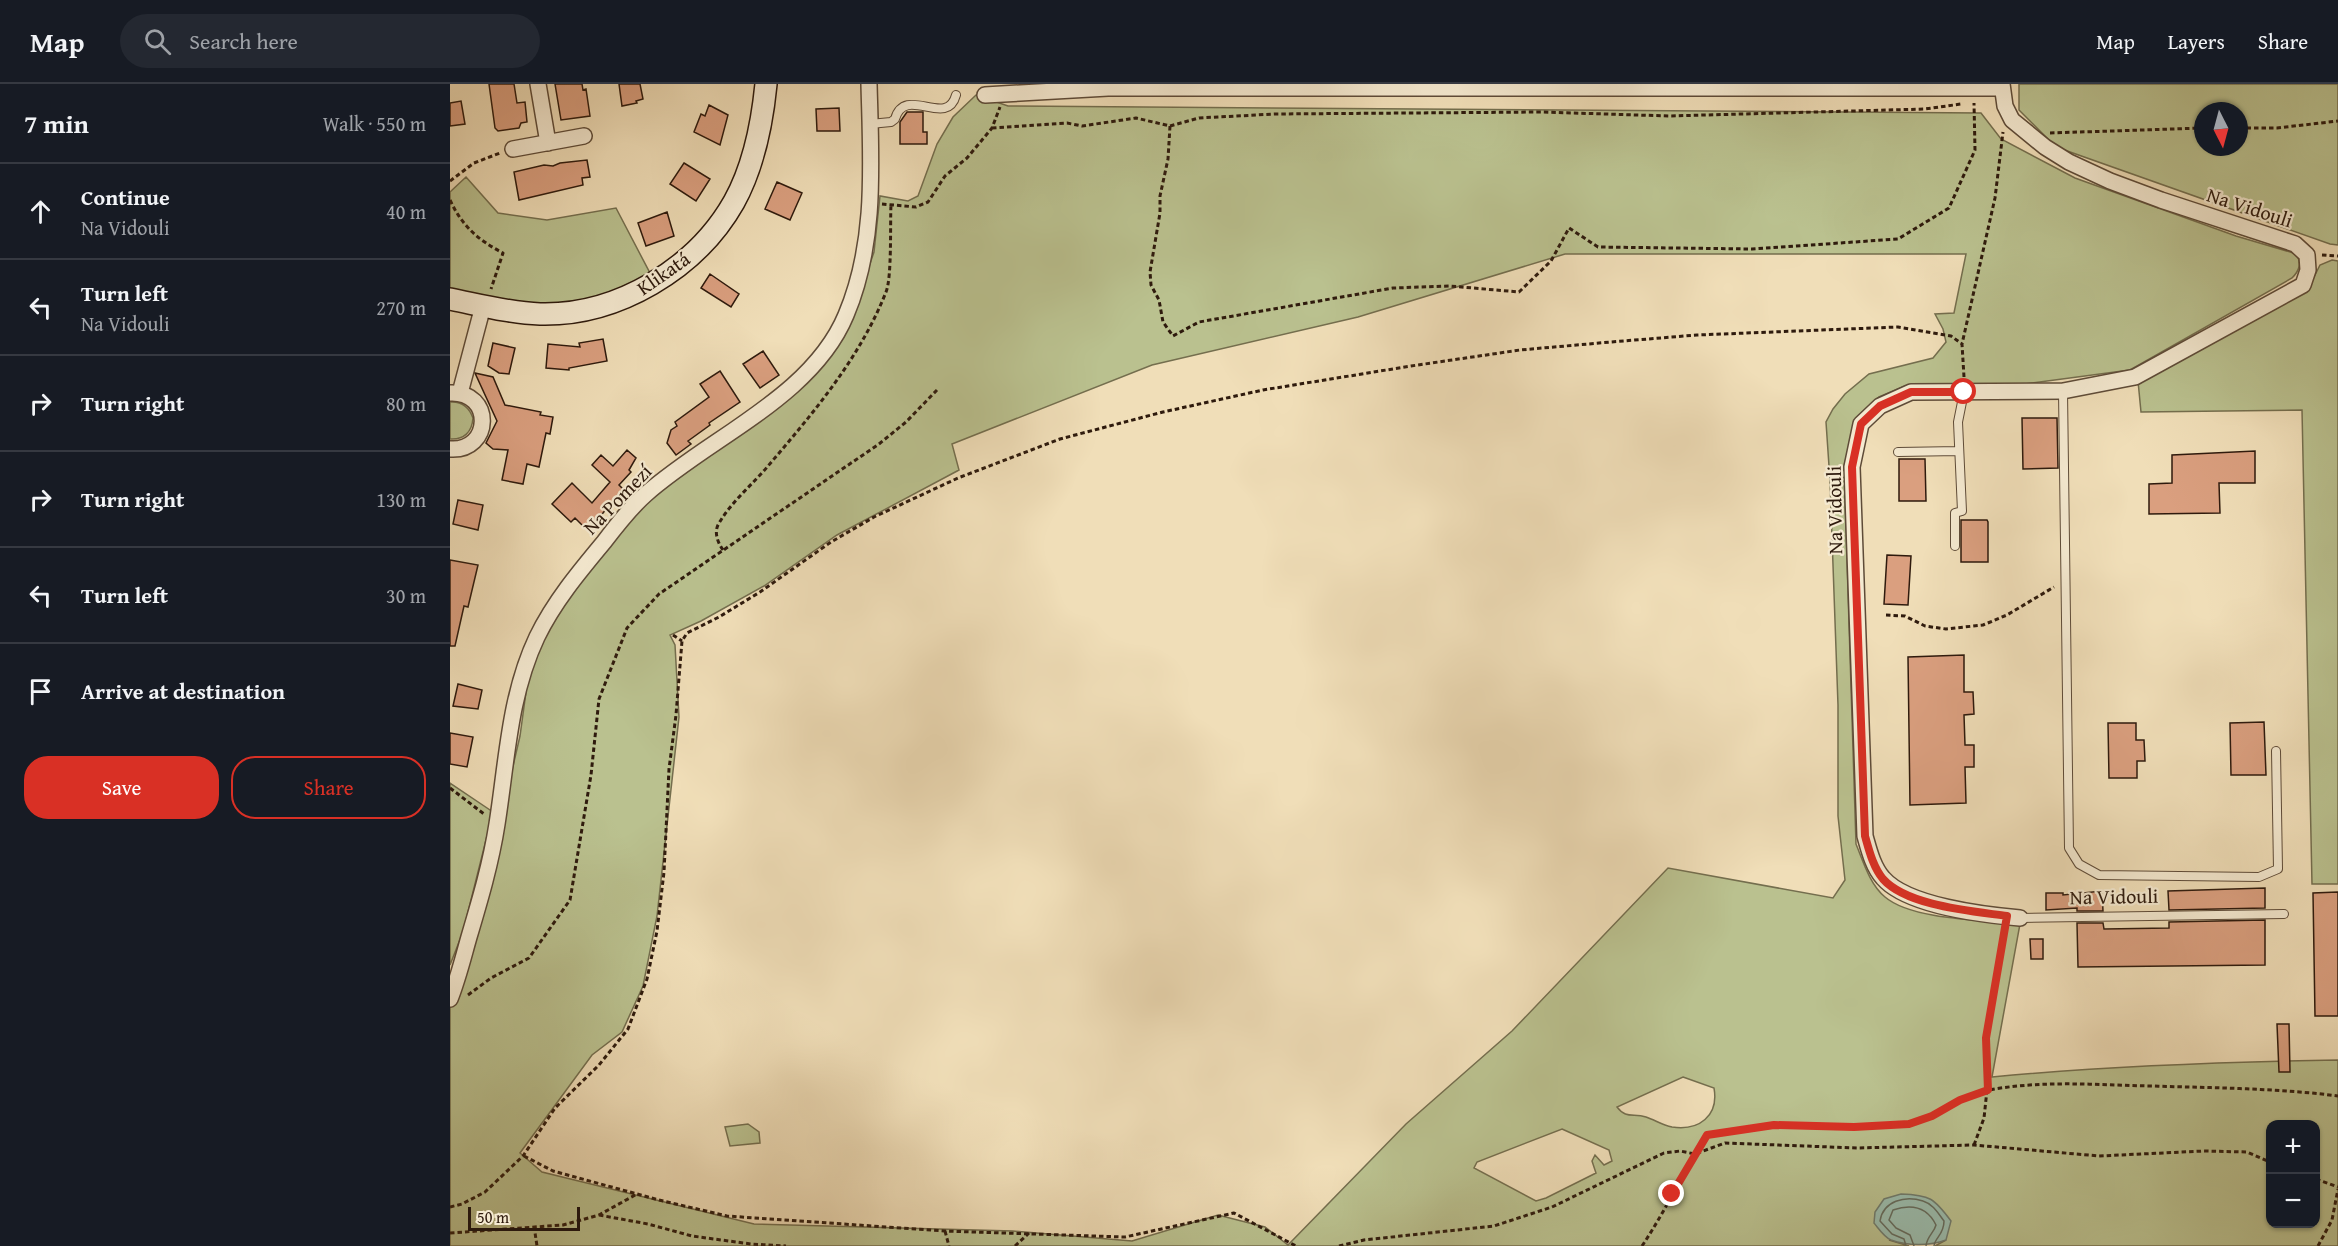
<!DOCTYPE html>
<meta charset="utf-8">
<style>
:root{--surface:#171b24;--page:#242831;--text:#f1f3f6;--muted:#9ea1a6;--line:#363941;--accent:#d93025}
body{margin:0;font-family:"Gentium Book Plus",serif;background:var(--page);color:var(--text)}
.controls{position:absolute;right:18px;bottom:18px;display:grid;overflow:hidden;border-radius:12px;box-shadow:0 2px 4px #0004}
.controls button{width:54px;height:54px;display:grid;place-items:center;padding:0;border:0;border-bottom:2px solid var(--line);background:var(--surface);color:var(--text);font:30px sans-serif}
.compass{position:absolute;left:1744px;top:18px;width:54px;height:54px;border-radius:50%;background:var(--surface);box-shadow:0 2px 4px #0004;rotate:174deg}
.scale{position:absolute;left:18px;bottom:15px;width:112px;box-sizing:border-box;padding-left:6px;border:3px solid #2e1a0d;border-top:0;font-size:16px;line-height:21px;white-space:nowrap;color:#2e1a0d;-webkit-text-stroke:4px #f5ead1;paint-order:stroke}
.stop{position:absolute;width:18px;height:18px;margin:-14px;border:4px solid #d93025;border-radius:50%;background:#fff}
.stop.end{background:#d93025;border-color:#fff;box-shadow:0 2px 6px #0008}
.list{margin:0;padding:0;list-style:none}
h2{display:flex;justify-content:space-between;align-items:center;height:78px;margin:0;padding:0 24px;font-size:26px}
h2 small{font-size:20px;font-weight:400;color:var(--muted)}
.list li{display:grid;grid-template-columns:39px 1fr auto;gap:18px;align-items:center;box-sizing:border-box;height:96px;padding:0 24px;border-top:2px solid var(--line)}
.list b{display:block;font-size:22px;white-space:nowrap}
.list p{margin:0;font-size:20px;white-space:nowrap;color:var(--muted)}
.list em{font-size:20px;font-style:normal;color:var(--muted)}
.actions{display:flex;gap:12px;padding:18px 24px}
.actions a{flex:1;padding:14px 0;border:2px solid var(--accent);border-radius:24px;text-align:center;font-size:21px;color:var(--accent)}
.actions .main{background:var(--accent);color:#fff}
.icon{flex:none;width:33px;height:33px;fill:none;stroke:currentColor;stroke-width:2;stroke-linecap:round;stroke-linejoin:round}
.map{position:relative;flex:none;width:1888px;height:1162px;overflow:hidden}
header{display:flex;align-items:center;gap:36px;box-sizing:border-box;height:84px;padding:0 30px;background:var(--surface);border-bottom:2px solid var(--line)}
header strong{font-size:28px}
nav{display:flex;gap:33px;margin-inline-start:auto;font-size:21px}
.search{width:420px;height:54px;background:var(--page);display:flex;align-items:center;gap:15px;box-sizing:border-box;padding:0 21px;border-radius:33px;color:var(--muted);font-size:22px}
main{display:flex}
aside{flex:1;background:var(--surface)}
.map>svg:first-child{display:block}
.green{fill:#bac18f;stroke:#746e4e;stroke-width:1.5;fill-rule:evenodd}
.water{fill:#9abcad;stroke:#6f7b6d;stroke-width:1.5}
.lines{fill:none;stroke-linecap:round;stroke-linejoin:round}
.shore{stroke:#646b5d;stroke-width:1.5}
.building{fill:#da9f7f;stroke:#2e1a0d;stroke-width:1.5}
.lane-casing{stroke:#5e4b38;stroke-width:10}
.street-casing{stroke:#5e4b38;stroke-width:18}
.secondary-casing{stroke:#2e1a0d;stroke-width:24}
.path{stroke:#2e1a0d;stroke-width:3;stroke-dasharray:4.5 3;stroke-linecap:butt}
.lane{stroke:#f5ead1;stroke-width:8}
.street{stroke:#f5ead1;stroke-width:15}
.secondary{stroke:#f5ead1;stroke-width:21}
.route{stroke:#d93025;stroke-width:8}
.labels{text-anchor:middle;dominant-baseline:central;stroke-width:4.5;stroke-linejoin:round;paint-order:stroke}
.street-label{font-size:20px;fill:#2e1a0d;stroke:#f5ead1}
</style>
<header>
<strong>Map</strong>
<div class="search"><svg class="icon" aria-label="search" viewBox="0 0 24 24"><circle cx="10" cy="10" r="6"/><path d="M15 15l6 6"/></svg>Search here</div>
<nav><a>Map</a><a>Layers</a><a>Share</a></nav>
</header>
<main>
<aside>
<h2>7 min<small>Walk · 550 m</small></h2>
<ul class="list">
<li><svg class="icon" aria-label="ahead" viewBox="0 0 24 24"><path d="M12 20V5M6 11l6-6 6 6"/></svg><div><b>Continue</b><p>Na Vidouli</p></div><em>40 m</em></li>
<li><svg class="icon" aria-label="left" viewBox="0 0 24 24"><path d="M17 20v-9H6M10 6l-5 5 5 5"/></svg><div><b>Turn left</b><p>Na Vidouli</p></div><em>270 m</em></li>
<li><svg class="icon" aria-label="right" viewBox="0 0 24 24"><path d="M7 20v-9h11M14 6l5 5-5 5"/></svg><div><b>Turn right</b></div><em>80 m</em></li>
<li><svg class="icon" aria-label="right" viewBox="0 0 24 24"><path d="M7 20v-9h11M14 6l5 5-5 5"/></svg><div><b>Turn right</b></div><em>130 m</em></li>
<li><svg class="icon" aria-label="left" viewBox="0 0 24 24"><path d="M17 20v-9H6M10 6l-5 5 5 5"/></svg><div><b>Turn left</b></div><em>30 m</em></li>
<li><svg class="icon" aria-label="arrive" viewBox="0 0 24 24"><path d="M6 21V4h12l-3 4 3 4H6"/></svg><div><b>Arrive at destination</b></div></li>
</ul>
<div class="actions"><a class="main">Save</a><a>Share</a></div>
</aside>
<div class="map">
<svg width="1888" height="1162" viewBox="0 0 1888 1162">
<rect width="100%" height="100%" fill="#f0deb8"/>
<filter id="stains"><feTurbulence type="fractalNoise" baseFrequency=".00333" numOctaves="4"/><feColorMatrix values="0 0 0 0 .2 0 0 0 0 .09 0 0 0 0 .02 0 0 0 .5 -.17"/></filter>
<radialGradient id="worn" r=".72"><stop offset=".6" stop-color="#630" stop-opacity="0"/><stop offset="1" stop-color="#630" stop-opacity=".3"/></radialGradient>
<!-- green -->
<path class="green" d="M1569 0H1888V161L1880 160 1606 63 1569 26ZM1753 27H1789V63H1753Z
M526 11 558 22 1531 29 1551 55 1625 94 1786 152 1847 170C1851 180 1850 186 1842 194L1680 286 1514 308 1491 300 1455 302 1429 313 1406 334 1394 382 1406 760C1413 777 1420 801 1435 813 1462 836 1533 836 1570 840L1542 993C1657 982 1772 978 1888 976V1162H1485L1496 1156H1439L1459 1162H0V920L60 695 70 652 79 586 100 541 114 518 182 433 208 409 316 331 367 288 400 238 424 168 430 112 458 117 468 112 487 60 503 33ZM1115 170H1516L1504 229 1485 230 1493 245 1496 258 1483 274 1419 290 1395 310 1383 325 1376 338 1380 397 1388 621V732L1395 796 1383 814 1218 784 1062 947 956 1040 838 1161 815 1143 768 1131 682 1157 563 1147 304 1140 92 1088 70 1069 142 971 172 948 193 902 207 832 229 633 225 561 220 551 251 537 314 502 387 451 509 386 502 360 702 281 908 233ZM1233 993 1264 1004C1269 1032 1249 1047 1222 1043 1212 1041 1205 1036 1196 1033 1183 1029 1176 1035 1167 1023ZM1820 1040H1866V1140H1820ZM1112 1045 1159 1066 1162 1077 1154 1081 1145 1071 1142 1077 1146 1089 1096 1114 1086 1117 1024 1084 1027 1078Z
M16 93 48 129 97 136 166 124 201 191 155 212 113 219 67 222 0 205V108Z
M1882 176 1888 177V800H1862L1852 326 1691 328 1688 297 1857 207 1870 181Z
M0 318C12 317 19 323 23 334 22 348 14 356 0 355Z
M0 699 43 728 13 848 0 881Z
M298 1040 309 1048 310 1059 280 1062 275 1043Z"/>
<!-- water -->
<path class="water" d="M1451 1110C1480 1111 1484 1114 1501 1137L1496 1156C1480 1162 1457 1162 1441 1156 1434 1153 1429 1145 1424 1139L1425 1128 1434 1115Z"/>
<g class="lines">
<!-- shore -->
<path class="shore" d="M1456 1162 1454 1155 1442 1150 1430 1137C1433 1117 1455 1111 1473 1117 1483 1120 1488 1129 1494 1137 1494 1151 1485 1153 1484 1162
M1464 1162 1460 1151 1446 1144 1439 1136 1443 1126C1461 1120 1477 1123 1486 1141 1484 1149 1477 1152 1476 1162"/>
</g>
<!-- building -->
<path class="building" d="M39 0H64L67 19 75 18 77 38 71 39 69 44 48 47 45 44Z
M105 0H132L133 6 136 5 140 32 111 36Z
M169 0H190L193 15 186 17 187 19 172 22Z
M11 17 15 40 0 42V19Z
M259 21 278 31 270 61 244 48 251 30 255 32Z
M389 24 390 47H367L366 25Z
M457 28H473V48H477V60H450V38Z
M137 76 140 93 132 94 133 101 69 116 64 88 94 81 103 82 110 79Z
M234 79 260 95 246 117 220 100Z
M327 98 352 109 340 136 315 125Z
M217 128 224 152 196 162 188 139Z
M260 190 289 210 281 223 251 204Z
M153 255 157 277 119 284V286L96 284 98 260 130 263 129 259Z
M43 259 65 264 59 290 49 289 38 282Z
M313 267 329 291 310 304 293 280Z
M270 287 290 318 259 339 260 341 238 357 241 360 226 371 217 359 221 346 227 342 225 338 259 313 250 300Z
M25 289 43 293 55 321 91 328 90 331 103 333 100 350 96 349 89 383 77 380 73 400 52 396 58 366 43 365 36 359 47 337Z
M1572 334H1607L1608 384 1573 385Z
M177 366 186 374 179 386 181 388 169 401 173 405 138 447 125 434 121 438 102 420 122 399 142 419 160 398 142 381 151 371 163 382Z
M1805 367V399H1769L1770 429 1699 430V400L1722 399V371Z
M1449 375H1475L1476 417H1449Z
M8 416 33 421 28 446 3 440Z
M1511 436H1537L1538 438V478H1511Z
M1437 471 1461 472 1458 521 1434 520Z
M0 476 28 481 18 523 14 522 5 562H0Z
M1514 571V608H1523L1524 630 1514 631 1515 661H1524V683H1515L1516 719 1460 721 1458 573Z
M8 600 32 606 28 625 3 622Z
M1814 638 1816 691H1781L1780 639Z
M1658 639H1686V656H1694L1695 677H1687V694H1659Z
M0 649 23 653 17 683 0 680Z
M1815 804V824L1719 826 1718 807Z
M1652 807 1653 827H1627V824L1596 826V809H1613V811Z
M1888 808V932H1865L1863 809Z
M1815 836V881L1628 883 1627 839H1653L1654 845 1719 844V838Z
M1580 855H1593V875H1581Z
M1827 940H1839L1840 988H1829Z"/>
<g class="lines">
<defs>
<path id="lane" d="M420 40 441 38 445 35C455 0 497 45 506 11
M1613 307 1619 764 1629 780 1649 791 1809 793 1828 785 1826 667
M1448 368 1509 367
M1505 462V429L1512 427 1508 338 1514 308
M1570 834 1834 830"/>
<path id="street" d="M88 0 98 59
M1552 0 1555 22 1562 36 1595 63 1619 78 1660 97 1711 116 1845 160 1857 171 1858 186 1853 201 1685 293 1613 307 1461 308 1430 322 1411 340 1402 383 1415 752C1419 766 1423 783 1433 794 1457 822 1535 831 1570 834
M535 11 658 4H1551
M63 65 134 52
M0 309C44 307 42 368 0 365
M10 309 33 222
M0 915C8 895 13 874 19 853 30 816 41 779 47 740 57 677 59 612 87 553 104 518 129 488 154 458 167 441 180 424 196 410 260 353 362 313 396 231 427 158 421 78 419 0"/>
<path id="secondary" d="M0 215C30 221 60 229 90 230 167 232 246 185 284 118 304 82 312 41 316 0"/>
</defs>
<!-- lane casing -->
<use href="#lane" class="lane-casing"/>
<!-- street casing -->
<use href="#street" class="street-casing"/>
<!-- secondary casing -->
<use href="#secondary" class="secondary-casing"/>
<!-- path -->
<path class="path" d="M720 42 718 75 710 112V129L700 188 701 201 709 216 713 238 723 252 749 238 943 204 1000 202 1069 208 1101 177 1119 144 1148 163 1302 165 1448 155 1499 124 1525 66 1524 19
M542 44 617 39 632 42 686 34 720 42 749 34 825 30 1092 28 1219 32 1475 25 1511 20
M1789 44H1827L1888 37
M1600 49 1753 44
M0 97 24 79 50 69
M0 116C12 142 28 156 53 169L41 205
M432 120 466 123 478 118 495 92 517 74 542 44 550 23
M1872 171 1888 172
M1514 293 1512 260 1545 114 1553 48
M273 466C268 459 264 449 268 441 280 419 302 401 318 382 364 328 410 274 436 208 442 194 440 139 441 121
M1436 531 1455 532 1475 542 1496 545 1533 541 1557 531 1604 503
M223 551 232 557
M0 704 34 730
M18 911 41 894 79 874 120 816 141 691 149 615 177 544 209 510 429 360 456 338 487 306
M1524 1061 1534 1034 1537 1006 1536 954 1554 848
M74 1072 103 1087 209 1116 277 1132 495 1147 675 1153 784 1129 846 1162
M1866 1095 1888 1103
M0 1123 12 1120 35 1108 73 1072 105 1024 149 981 178 945 197 895 207 847 214 788 219 685 226 631 232 557 237 549 269 533 310 508 381 458 424 433 508 394 610 355 713 328 813 306 961 282 1070 266 1161 258 1247 251 1448 243 1501 252 1512 260
M149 1131 198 1140 242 1152 301 1160 336 1162
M84 1142 87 1162
M495 1147 499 1162
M0 1149 113 1141 149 1131 187 1110
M565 1162 579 1149
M889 1162 914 1156 1044 1142 1102 1123 1214 1069 1230 1067 1245 1070 1275 1059 1407 1064 1524 1061 1649 1072 1754 1067 1797 1068 1820 1078
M1192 1162C1216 1126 1234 1087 1257 1051 1278 1046 1302 1042 1324 1041 1368 1039 1412 1045 1456 1040 1487 1036 1509 1012 1539 1006 1593 996 1648 1001 1702 1002 1764 1004 1826 1004 1888 1012
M1868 1162 1882 1136 1888 1105"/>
<!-- lane -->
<use href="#lane" class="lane"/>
<!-- street -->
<use href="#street" class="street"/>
<!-- secondary -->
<use href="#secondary" class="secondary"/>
</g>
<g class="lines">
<!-- route -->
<path class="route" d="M1222 1110 1257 1051 1324 1041 1404 1043 1459 1040 1482 1032 1510 1016 1538 1006 1536 954 1557 832C1522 827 1457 822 1433 795 1423 783 1419 766 1415 752L1402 383 1411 340 1430 322 1461 308H1514"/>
</g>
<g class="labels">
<!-- street labels -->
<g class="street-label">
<text transform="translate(1800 123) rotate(18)">Na Vidouli</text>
<text transform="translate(213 189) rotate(-35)">Klikatá</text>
<text transform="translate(167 415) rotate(-46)">Na Pomezí</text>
<text transform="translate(1384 426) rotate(-91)">Na Vidouli</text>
<text transform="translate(1664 812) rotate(-1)">Na Vidouli</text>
</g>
</g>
<rect width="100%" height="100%" filter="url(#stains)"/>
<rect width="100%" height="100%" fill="url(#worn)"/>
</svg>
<div class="controls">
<button>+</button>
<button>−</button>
</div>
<svg class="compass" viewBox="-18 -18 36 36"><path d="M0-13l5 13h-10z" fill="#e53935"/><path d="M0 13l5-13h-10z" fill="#9ea1a6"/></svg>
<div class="scale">50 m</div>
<div class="stop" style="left:1514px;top:308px"></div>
<div class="stop end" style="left:1222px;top:1110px"></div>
</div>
</main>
